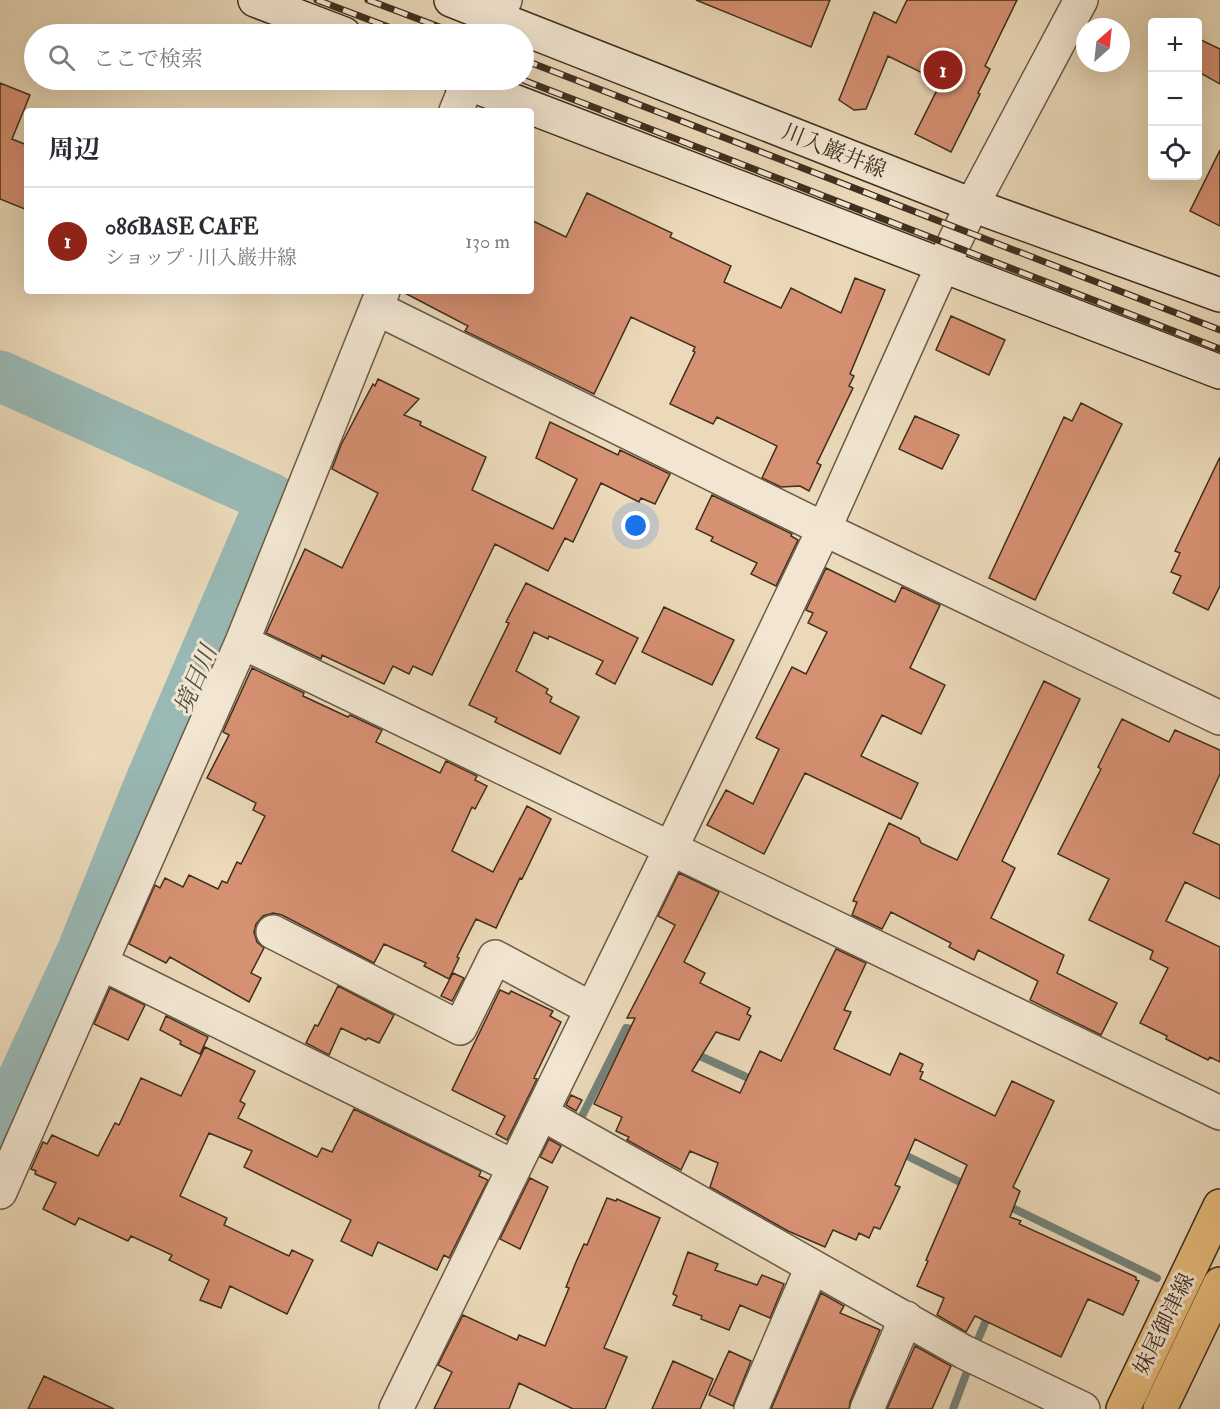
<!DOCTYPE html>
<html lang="ja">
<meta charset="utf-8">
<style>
:root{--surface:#fff;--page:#f7f7f7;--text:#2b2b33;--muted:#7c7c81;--line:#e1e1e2;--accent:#8f2418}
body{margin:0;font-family:"IM FELL Double Pica","Noto Serif JP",serif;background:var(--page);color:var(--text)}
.controls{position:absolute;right:18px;top:18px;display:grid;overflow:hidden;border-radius:6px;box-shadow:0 6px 24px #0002}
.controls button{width:54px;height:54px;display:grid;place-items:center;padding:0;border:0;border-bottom:2px solid var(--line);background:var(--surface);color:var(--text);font:30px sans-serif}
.compass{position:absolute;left:1076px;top:18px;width:54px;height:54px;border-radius:50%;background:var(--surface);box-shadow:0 6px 24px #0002;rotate:27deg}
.you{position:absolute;left:636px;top:526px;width:21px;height:21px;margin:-15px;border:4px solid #fff;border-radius:50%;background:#1a73e8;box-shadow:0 0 0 9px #1a73e833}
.badge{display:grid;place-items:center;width:39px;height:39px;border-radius:50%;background:var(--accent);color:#fff;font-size:20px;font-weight:700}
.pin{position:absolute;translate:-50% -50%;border:3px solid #fff;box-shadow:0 2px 6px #0006}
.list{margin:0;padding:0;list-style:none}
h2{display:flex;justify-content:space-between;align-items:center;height:78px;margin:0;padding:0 24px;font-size:26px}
h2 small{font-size:20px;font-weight:400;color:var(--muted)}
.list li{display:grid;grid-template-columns:39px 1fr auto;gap:18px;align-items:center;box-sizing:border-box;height:108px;padding:0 24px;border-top:2px solid var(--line)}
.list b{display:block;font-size:22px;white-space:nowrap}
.list p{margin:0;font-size:20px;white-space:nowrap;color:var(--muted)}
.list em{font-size:20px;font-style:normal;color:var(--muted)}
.icon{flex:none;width:33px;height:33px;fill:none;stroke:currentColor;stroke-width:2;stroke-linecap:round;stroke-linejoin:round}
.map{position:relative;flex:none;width:1220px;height:1409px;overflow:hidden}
.search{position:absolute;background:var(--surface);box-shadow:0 6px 24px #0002;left:24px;top:24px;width:510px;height:66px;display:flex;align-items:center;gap:15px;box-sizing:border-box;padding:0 21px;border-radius:33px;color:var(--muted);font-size:22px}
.panel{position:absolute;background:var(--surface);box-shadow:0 6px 24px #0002;left:24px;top:108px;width:510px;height:186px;border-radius:6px}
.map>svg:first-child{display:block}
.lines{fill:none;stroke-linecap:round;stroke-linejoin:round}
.stream{stroke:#758279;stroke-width:8}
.river{stroke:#99b9b5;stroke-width:51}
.building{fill:#d69072;stroke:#3f2f1e;stroke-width:1.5}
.street-casing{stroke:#6a5a45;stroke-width:36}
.secondary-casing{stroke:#3f2f1e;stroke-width:36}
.primary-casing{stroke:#3f2f1e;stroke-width:36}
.street{stroke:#f2e6d2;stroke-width:33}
.secondary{stroke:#f2e6d2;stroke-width:33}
.primary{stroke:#e6bc7c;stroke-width:33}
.rail-casing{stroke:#3f2f1e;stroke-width:7}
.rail{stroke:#f2e6d2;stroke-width:4.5;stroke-dasharray:14;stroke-linecap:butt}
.labels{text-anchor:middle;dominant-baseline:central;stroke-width:6;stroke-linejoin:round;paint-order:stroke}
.street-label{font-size:22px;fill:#3f2f1e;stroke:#f2e6d2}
.water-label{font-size:24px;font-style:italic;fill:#514b3c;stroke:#f2e6d2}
</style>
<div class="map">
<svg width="1220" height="1409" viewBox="0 0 1220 1409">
<rect width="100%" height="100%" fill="#ebd9b9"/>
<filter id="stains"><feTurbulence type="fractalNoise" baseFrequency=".00333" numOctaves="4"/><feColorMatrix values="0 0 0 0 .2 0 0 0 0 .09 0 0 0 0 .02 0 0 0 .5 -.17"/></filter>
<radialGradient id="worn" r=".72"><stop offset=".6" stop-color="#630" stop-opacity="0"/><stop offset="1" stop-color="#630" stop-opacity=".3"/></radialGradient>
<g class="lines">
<!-- stream -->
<path class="stream" d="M691 1052 755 1081
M580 1120 626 1028 640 1031
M899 1152 968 1186
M1004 1204 1157 1278
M974 1349 990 1311
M953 1409 971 1361"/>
<!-- river -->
<path class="river" d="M0 376 272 499 150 783 82 952 23 1079 0 1135"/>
</g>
<!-- building -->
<path class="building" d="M696 0H830L811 47Z
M907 0H1017L985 66 990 69 978 93 980 94 951 152 915 134 941 82 888 56 866 109 854 110 839 100 874 12 896 23Z
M1197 38 1220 49V84L1197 71Z
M0 83 30 95 12 139 27 145V210L0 199Z
M1220 150V226L1190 211Z
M587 193 672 233 670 237 731 266 724 282 781 308 791 288 841 313 855 278 885 290 850 374 854 376 849 386 853 388 817 463 821 465 809 491 800 486 781 487 762 478 777 446 717 417 713 424 670 404 695 352 693 351 695 347 631 317 594 394 465 331 468 326 401 291H531V220L566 237Z
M951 316 1005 340 989 375 936 350Z
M378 379 419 399 404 415 421 422 420 425 486 457 472 490 553 529 577 479 536 458 550 422 618 455 620 450 670 474 655 504 641 498 639 502 601 483 573 542 565 538 548 571 495 544 432 675 413 666 409 674 393 666 384 684 322 655 321 659 266 633 305 549 342 568 378 493 332 469 341 445 373 384 375 386Z
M1081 403 1122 424 1035 600 989 578 1064 417 1072 421Z
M915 416 959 435 942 469 899 449Z
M1220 457V586L1208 610 1173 593 1181 576 1171 572 1180 553 1175 551Z
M712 495 792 534 791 536 798 540 776 586 751 574 757 563 711 541 713 537 696 529Z
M826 568 895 602 902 587 940 605 910 668 945 685 921 734 882 715 861 756 918 783 901 819 805 773 764 854 707 825 726 790 753 804 779 749 756 738 792 667 806 674 827 632 808 623 813 613 806 610Z
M526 583 638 638 615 684 596 674 603 661 549 636 548 639 534 632 516 671 548 689 546 693 552 697 550 702 579 717 560 754 495 722 497 718 469 705 509 623 506 622Z
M664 607 734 640 712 685 642 652Z
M252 668 304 693 303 696 348 717 350 715 382 730 376 742 440 773 446 761 477 776 475 780 487 786 475 809 472 807 452 851 493 872 527 806 551 819 522 879 520 878 496 928 476 919 457 957 459 958 449 979 424 966 426 963 384 944 374 963 282 915 273 913 263 916 256 924 254 932 257 942 264 948 251 973 261 978 249 1002 170 957 166 963 129 944 155 885 160 888 165 878 183 887 189 875 218 889 222 881 227 883 237 862 241 864 265 816 253 810 256 803 207 778 229 735 223 732Z
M1044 681 1080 699 1002 861 1015 868 991 918 1064 955 1057 973 1117 1003 1101 1035 1030 1000 1038 981 978 950 974 960 949 947 951 943 891 912 882 929 852 915 857 902 853 901 889 823 919 838 921 843 957 860Z
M1122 719 1169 742 1175 730 1220 750V774L1193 833 1220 845V899L1185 882 1166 921 1220 947V1062L1210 1057 1208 1060 1166 1039 1167 1036 1140 1023 1168 968 1150 959 1153 951 1089 920 1109 879 1058 854 1101 769 1098 767Z
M679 873 719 892 684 962 705 973 700 983 750 1008 747 1014 751 1016 739 1040 716 1032 692 1071 740 1093 760 1051 781 1061 836 949 866 963 844 1010 851 1012 834 1049 890 1075 900 1053 923 1064 920 1071 923 1072 920 1079 995 1116 1012 1081 1054 1101 1013 1187 1020 1191 1010 1217 1021 1221 1019 1224 1136 1277V1280L1139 1281 1123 1315 1088 1299 1061 1357 975 1316 966 1332 937 1315 944 1298 917 1286 928 1261 926 1260 967 1165 915 1139 895 1185 900 1187 880 1229 874 1227 869 1238 859 1233 856 1240 833 1230 825 1247 788 1231 710 1187 718 1163 690 1151 681 1170 627 1140 629 1137 616 1131 622 1117 594 1104 635 1018H627L675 925 658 916Z
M453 973 464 978 452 1001 441 996Z
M338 986 394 1015 379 1043 368 1038 366 1040 341 1028 329 1055 306 1043 315 1025 318 1026Z
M110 988 145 1005 128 1040 94 1024Z
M500 990 509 994 511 991 553 1011 550 1016 561 1022 534 1078 537 1079 507 1140 496 1134 505 1116 452 1090Z
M166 1016 208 1037 200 1054 180 1044 181 1041 160 1030Z
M205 1047 255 1071 240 1101 245 1104 238 1118 317 1157 322 1148 332 1152 354 1109 481 1171 479 1176 488 1180 449 1258 444 1255 437 1270 378 1242 372 1256 341 1241 351 1220 244 1167 252 1151 209 1133 180 1196 227 1218 224 1225 289 1256 292 1250 313 1260 287 1314 230 1286 221 1308 200 1300 209 1280 169 1260 172 1255 131 1236 128 1241 79 1218 75 1225 43 1209 56 1183 35 1174 36 1171 31 1169 43 1142 47 1144 52 1135 98 1156 115 1123 119 1125 141 1078 181 1096Z
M571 1095 582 1100 576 1111 566 1105Z
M549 1139 561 1146 552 1163 540 1157Z
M530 1178 548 1187 520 1249 500 1239Z
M607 1198 616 1201 617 1199 660 1218 604 1348 627 1357 605 1409H573L519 1383 509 1409H434L452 1372 438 1365 463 1315 517 1340 519 1335 545 1346 569 1288 566 1287 576 1262 584 1244 587 1245Z
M688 1252 718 1264 715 1270 757 1285 762 1275 784 1284 770 1318 740 1305 729 1330 701 1319 702 1316 673 1305 677 1296 673 1294Z
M821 1293 844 1306 840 1313 880 1330 850 1402 849 1409H771Z
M915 1346 951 1366 932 1409H887Z
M729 1351 751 1361 733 1406 709 1395Z
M673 1361 713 1379 700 1409H652Z
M44 1376 114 1409H28Z"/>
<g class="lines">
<defs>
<path id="street" d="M489 34 505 0
M456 111 469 80
M376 308 824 529 1220 718
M242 642 1220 1113
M273 932 460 1028 495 957 592 1009
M101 963 514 1167
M541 1113 964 1352 1083 1409
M0 1192 242 642 383 291
M396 1409 671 848 824 529 933 287 972 205 1081 0
M751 1409 812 1267
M867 1409 906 1318"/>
<path id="secondary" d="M255 0 344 34
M451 0 972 205 1220 295
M459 80 1220 372"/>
<path id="primary" d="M1123 1409 1220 1206
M1160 1409 1220 1284"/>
</defs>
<!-- street casing -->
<use href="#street" class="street-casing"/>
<!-- secondary casing -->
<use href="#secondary" class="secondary-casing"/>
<!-- primary casing -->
<use href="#primary" class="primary-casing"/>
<!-- street -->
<use href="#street" class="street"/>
<!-- secondary -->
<use href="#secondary" class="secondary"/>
<!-- primary -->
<use href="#primary" class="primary"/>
<defs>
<path id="rail" d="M317 0 407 34
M368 0 458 34
M524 60 1220 330
M523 80 1220 349"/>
</defs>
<!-- rail casing -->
<use href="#rail" class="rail-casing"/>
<!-- rail -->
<use href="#rail" class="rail"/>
</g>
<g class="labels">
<!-- street labels -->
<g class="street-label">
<text transform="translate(834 151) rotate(22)">川入巌井線</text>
<text transform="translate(1164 1324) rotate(-64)">妹尾御津線</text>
</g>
<!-- water labels -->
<g class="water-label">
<text transform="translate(196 680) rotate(-67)">境目川</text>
</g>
</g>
<rect width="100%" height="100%" filter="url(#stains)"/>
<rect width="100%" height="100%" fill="url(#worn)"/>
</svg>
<div class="controls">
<button>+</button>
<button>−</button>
<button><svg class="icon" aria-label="locate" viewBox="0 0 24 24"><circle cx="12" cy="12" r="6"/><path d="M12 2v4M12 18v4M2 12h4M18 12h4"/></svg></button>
</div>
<svg class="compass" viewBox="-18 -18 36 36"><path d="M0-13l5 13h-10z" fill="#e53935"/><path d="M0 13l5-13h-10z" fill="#7c7c81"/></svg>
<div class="you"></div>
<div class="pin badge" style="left:943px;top:70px">1</div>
<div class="search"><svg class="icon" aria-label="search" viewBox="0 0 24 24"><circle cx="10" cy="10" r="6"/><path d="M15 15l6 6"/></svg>ここで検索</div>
<section class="panel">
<h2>周辺<small></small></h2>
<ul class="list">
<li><span class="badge">1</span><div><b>086BASE CAFE</b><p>ショップ · 川入巌井線</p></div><em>130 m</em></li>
</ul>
</section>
</div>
